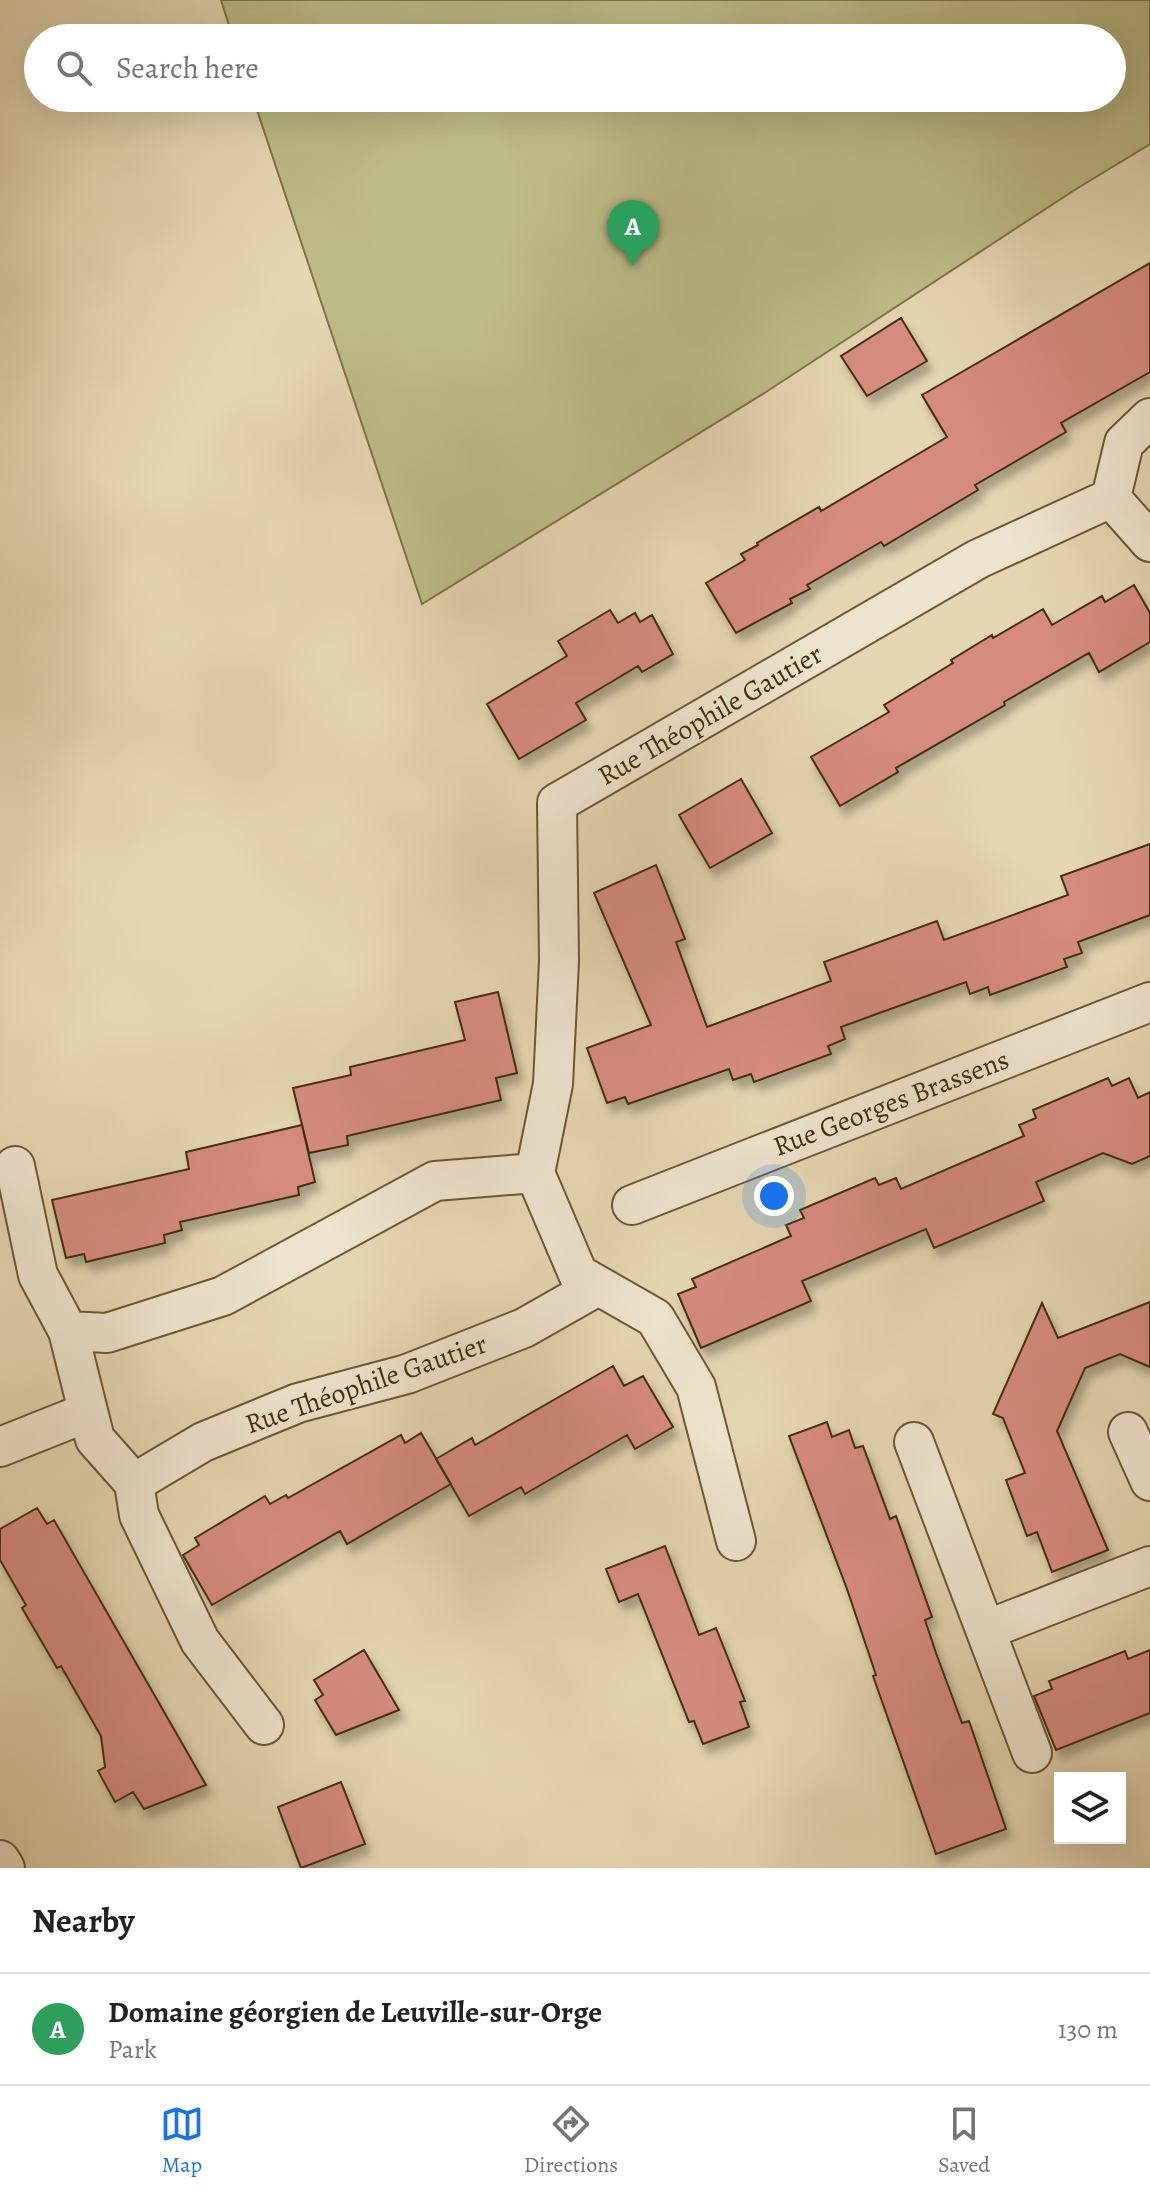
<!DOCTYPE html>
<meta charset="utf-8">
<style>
:root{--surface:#fff;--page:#f2f2f2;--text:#202124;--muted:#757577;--line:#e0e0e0;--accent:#1a73e8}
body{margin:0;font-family:Alegreya,serif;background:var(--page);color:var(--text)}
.controls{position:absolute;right:24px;bottom:24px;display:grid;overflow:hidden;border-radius:0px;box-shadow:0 8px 32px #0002}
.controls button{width:72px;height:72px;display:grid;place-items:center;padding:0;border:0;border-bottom:2px solid var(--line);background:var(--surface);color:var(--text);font:40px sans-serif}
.you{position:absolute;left:774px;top:1196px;width:28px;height:28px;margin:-20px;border:6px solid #fff;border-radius:50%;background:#1a73e8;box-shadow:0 0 0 12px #1a73e833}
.badge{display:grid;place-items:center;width:52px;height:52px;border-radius:50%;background:var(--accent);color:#fff;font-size:26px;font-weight:700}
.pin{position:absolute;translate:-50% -66px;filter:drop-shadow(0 2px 4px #0008)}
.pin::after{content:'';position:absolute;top:42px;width:28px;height:24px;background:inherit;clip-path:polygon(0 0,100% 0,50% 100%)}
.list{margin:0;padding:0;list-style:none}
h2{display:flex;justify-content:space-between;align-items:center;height:104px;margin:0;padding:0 32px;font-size:34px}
h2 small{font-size:26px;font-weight:400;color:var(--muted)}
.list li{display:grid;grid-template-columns:52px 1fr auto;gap:24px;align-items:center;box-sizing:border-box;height:112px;padding:0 32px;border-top:2px solid var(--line)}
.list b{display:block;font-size:30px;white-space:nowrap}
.list p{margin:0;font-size:26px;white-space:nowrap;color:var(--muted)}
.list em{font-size:26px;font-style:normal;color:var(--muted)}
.icon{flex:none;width:44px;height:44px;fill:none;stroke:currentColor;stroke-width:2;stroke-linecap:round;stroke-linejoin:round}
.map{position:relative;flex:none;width:1150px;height:1868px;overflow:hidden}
.search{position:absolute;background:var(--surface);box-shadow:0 8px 32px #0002;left:24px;right:24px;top:24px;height:88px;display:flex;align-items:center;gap:20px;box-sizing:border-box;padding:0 28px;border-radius:44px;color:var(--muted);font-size:30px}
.sheet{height:216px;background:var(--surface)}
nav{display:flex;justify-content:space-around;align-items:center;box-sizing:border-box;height:112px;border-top:2px solid var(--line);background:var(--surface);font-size:22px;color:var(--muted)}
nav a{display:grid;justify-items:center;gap:4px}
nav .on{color:var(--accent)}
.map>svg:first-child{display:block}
.green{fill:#bcbc87;stroke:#807448;stroke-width:2}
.building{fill:#d58b80;stroke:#452d0a;stroke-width:2;filter:url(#shadow)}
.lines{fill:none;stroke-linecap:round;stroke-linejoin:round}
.street-casing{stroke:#6d5734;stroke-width:42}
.street{stroke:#ede4cd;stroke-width:38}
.labels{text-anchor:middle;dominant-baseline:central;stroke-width:6;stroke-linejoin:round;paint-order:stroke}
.street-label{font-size:28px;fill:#452d0a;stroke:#ede4cd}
</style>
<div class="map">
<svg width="1150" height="1868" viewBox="0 0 1150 1868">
<defs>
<filter id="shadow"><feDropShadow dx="5" dy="9" stdDeviation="4" flood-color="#0004"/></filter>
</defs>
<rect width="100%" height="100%" fill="#e4d6b2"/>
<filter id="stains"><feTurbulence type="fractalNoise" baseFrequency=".0025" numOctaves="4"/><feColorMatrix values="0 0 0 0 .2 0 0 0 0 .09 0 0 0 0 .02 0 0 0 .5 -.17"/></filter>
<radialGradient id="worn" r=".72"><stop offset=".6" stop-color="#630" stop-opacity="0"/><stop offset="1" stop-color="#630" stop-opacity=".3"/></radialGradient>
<!-- green -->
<path class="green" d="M221 0H1150V144L1073 191 766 392 422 604 253 98H1112V38H233Z"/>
<!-- building -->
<path class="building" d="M1150 263V372L1061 423 1066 432 975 485 978 490 884 546 881 542 807 585 810 589 790 599 792 603 736 633 706 583 745 560 741 554 758 545 757 543 819 507 821 511 947 437 922 395Z
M901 318 927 361 867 396 841 356Z
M1134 585 1150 613V642L1099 672 1089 653 1004 702 1005 705 896 768 898 772 840 806 811 757 889 712 884 705 953 663 951 660 992 635 993 638 1043 609 1052 625 1102 596 1105 602Z
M610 610 618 623 635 613 640 622 652 615 673 654 642 672 638 666 576 703 586 720 519 759 487 704 567 656 558 641Z
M741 779 772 833 710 868 679 815Z
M1150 844V915L1078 942 1082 953 1064 959 1067 967 990 995 988 987 970 994 966 982 882 1012 841 1027 845 1039 828 1046 831 1054 754 1082 751 1074 733 1080 729 1069 628 1104 625 1097 607 1103 587 1048 651 1025 594 893 656 865 685 939 676 942 707 1027 831 981 824 962 937 921 944 940 1068 895 1061 876Z
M498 992 517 1073 496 1078 501 1100 347 1136 348 1145 309 1153 293 1088 351 1075 350 1067 465 1040 455 1002Z
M1108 1078 1112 1086 1129 1078 1138 1098 1150 1092V1156L1132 1164 1103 1153 1036 1182 1044 1201 934 1248 926 1229 802 1281 811 1301 701 1348 678 1294 696 1287 692 1279 791 1236 786 1225 804 1218 800 1210 875 1178 879 1185 896 1178 901 1189 1024 1136 1019 1125 1036 1118 1033 1110Z
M302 1125 315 1182 298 1187 299 1195 180 1222 182 1230 164 1235 165 1243 86 1262 84 1254 66 1258 52 1200 189 1169 186 1152Z
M1150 1302V1367L1120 1354 1085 1368 1057 1431 1108 1550 1052 1572 1037 1532 1027 1536 1006 1480 1025 1473 1003 1418 993 1414 1042 1303 1058 1338Z
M613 1366 624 1386 643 1376 673 1427 635 1449 627 1435 525 1494 521 1487 469 1516 436 1459 472 1438 475 1445Z
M827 1422 832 1437 849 1430 855 1448 863 1446 890 1519 896 1516 932 1617 925 1620 936 1653 962 1723 969 1721 1006 1829 936 1854 873 1676 876 1675 847 1589 789 1436Z
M421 1433 451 1484 347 1544 340 1531 212 1605 183 1555 199 1545 195 1538 265 1496 270 1504 286 1495 288 1498 401 1435 405 1443Z
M37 1508 47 1524 54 1520 206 1785 144 1809 133 1792 115 1802 98 1771 105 1767 101 1736 61 1666 57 1668 22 1608 26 1605 0 1560V1529Z
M665 1546 699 1635 716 1628 745 1701 740 1702 749 1727 703 1744 694 1721 689 1722 638 1594 619 1602 606 1569Z
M364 1650 399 1710 336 1735 315 1700 323 1695 314 1680Z
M1150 1650V1713L1056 1750 1034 1696 1052 1689 1049 1681 1125 1651 1128 1659Z
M341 1782 365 1844 301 1868 278 1807Z"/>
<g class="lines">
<defs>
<path id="street" d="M1111 498 1150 542
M15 1166 38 1275 68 1331 95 1439 134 1483 139 1515 200 1641 264 1725
M632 1205 1150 1002
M68 1331 107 1333 223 1296 435 1181 535 1173
M1128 1432 1150 1481
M914 1442 1032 1753
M0 1447 88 1412
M134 1483 203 1442 298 1403 407 1374 524 1328 598 1286
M736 1541 696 1387 655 1318 578 1274 535 1173 553 1084 559 961 557 803 978 559 1111 498 1124 443 1150 418
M986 1630 1150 1566
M0 1860 5 1868"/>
</defs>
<!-- street casing -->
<use href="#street" class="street-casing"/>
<!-- street -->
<use href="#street" class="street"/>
</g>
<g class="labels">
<!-- street labels -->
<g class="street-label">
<text transform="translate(710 715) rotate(-30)">Rue Théophile Gautier</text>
<text transform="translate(891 1103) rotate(-21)">Rue Georges Brassens</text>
<text transform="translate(366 1384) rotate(-19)">Rue Théophile Gautier</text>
</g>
</g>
<rect width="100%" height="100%" filter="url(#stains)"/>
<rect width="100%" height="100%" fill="url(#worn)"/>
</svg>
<div class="controls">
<button><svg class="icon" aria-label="layers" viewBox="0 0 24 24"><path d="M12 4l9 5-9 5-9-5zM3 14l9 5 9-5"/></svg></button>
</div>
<div class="you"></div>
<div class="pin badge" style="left:633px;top:266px;background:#2e9e5b">A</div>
<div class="search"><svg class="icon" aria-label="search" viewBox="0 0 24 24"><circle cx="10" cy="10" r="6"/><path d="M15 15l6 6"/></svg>Search here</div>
</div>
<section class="sheet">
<h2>Nearby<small></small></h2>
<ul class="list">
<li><span class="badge" style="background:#2e9e5b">A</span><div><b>Domaine géorgien de Leuville-sur-Orge</b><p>Park</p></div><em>130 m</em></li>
</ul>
</section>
<nav>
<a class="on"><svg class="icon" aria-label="map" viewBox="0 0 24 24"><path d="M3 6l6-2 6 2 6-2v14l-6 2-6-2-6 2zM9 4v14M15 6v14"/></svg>Map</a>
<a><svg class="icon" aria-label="directions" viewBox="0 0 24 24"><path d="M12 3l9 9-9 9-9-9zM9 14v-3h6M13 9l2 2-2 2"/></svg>Directions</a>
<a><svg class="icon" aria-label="saved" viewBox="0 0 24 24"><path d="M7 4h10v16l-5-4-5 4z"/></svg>Saved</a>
</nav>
